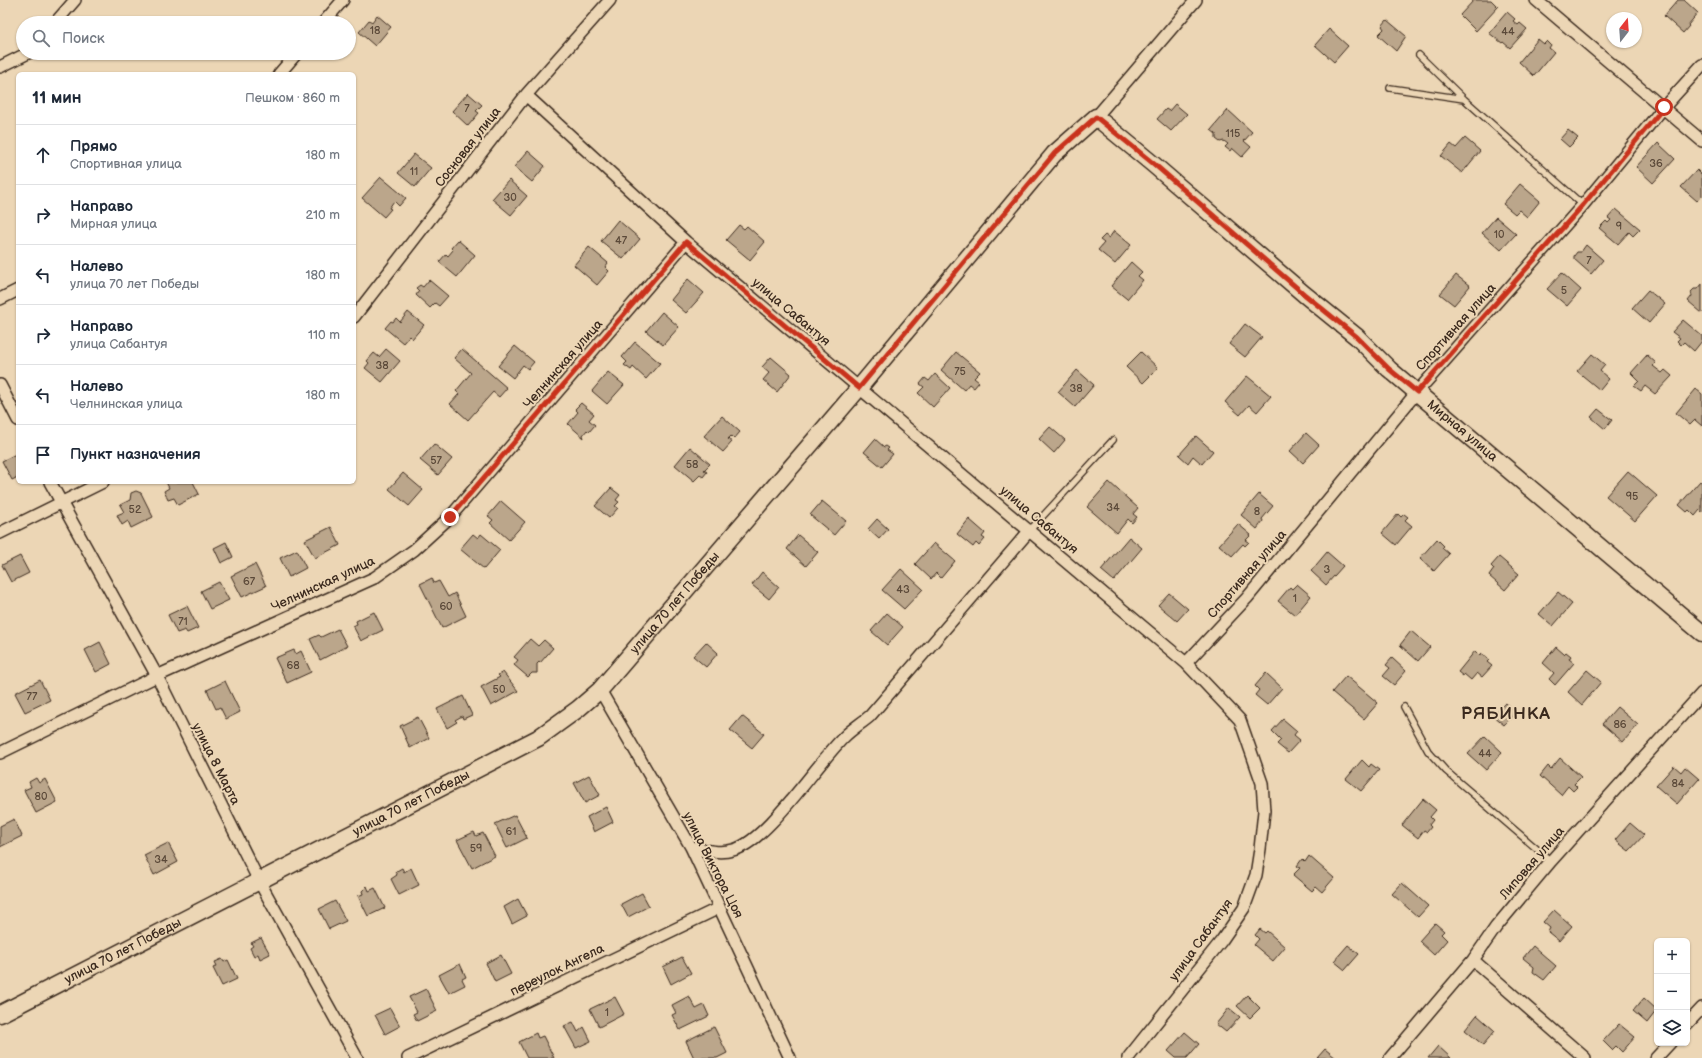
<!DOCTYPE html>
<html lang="ru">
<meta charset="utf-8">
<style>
:root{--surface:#fff;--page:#f2f2f3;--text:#1f2937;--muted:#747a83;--line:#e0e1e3}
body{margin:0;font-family:"Balsamiq Sans",sans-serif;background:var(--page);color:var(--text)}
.controls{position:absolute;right:12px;bottom:12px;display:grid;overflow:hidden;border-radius:6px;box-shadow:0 1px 3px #0004}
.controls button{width:36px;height:36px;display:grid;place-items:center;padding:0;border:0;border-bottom:1px solid var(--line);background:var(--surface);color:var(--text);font:20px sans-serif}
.compass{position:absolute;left:1606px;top:12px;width:36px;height:36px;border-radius:50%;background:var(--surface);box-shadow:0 1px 3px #0004;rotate:17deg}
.stop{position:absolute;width:12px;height:12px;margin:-9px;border:3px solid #c8321e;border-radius:50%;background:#fff}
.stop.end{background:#c8321e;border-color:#fff;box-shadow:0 1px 4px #0008}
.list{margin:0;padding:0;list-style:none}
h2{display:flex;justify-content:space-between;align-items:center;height:52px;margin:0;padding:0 16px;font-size:17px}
h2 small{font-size:13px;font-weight:400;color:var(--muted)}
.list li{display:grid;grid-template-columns:26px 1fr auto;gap:12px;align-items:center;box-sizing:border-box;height:60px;padding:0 16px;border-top:1px solid var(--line)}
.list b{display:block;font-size:15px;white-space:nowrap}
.list p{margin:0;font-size:13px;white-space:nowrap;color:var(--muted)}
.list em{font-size:13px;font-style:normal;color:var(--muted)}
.icon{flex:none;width:22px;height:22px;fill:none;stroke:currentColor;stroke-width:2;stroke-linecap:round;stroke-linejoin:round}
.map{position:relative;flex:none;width:1702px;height:1058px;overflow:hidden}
.search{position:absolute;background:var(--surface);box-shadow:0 1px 3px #0004;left:16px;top:16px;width:340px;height:44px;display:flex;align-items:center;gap:10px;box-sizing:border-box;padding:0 14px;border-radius:22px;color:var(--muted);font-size:15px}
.panel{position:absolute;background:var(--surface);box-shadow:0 1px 3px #0004;left:16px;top:72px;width:340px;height:412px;border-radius:6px}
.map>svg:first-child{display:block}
.building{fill:#bba68b;stroke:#3b2a1e}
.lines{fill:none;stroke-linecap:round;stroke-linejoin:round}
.lane-casing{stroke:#3b2a1e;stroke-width:8}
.street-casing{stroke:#3b2a1e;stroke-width:14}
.secondary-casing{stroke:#3b2a1e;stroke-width:19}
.lane{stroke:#ecd6b5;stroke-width:5.5}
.street{stroke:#ecd6b5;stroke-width:11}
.secondary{stroke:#ecd6b5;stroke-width:16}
.route{stroke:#c8321e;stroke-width:5}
.labels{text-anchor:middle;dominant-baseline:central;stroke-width:4;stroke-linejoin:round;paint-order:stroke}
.number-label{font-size:11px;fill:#5b4939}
.street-label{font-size:13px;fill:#3b2a1e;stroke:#ecd6b5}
.district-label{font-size:17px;font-weight:bold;letter-spacing:1px;fill:#3b2a1e;stroke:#ecd6b5}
</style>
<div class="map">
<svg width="1702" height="1058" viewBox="0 0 1702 1058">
<rect width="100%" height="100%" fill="#ecd6b5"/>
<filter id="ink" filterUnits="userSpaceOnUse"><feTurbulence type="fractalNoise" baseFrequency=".025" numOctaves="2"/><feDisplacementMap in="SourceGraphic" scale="8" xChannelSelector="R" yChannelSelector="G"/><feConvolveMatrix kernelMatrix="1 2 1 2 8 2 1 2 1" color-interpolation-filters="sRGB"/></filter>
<g filter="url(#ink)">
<!-- building -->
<path class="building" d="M1474 0H1491L1498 7 1476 31 1460 15Z
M1678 0H1684L1698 13 1688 25 1689 26 1683 33 1664 16Z
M1507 12 1515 19 1513 21 1518 25 1520 23 1527 29 1510 48 1503 42 1502 43 1489 33Z
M377 15 391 27 375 46 359 32 369 20 372 22Z
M1387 20 1406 36 1396 51 1378 35 1384 29 1382 26Z
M1329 29 1348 46 1334 62 1315 45Z
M1538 39 1544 44 1547 41 1551 45 1549 48 1554 52 1534 76 1519 62Z
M468 93 482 105 476 111 479 113 468 126 452 111Z
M1175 104 1187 114 1171 131 1157 119 1166 109 1169 111Z
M1228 110 1252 132 1244 141 1251 147 1242 157 1232 148 1230 151 1225 147 1228 144 1224 141 1220 142 1216 139V134L1211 130Z
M1568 130 1578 138 1569 147 1560 139Z
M1465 138 1480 151 1462 173 1441 156 1451 144 1456 148Z
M1658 143 1675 159 1653 183 1636 167Z
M528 151 545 166 532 182 514 167Z
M414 154 431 168 415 187 398 173Z
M1697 170 1702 175V196L1697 201 1681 187Z
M381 177 406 198 399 206 394 201 389 208 391 209 384 217 362 198Z
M509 180 527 196 511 215 492 199Z
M1520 184 1540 201 1527 217 1519 210 1515 214 1503 204Z
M1616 209 1640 229 1633 236 1629 232 1618 244 1599 228 1606 221 1608 223 1611 220 1608 218Z
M1496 217 1516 234 1501 250 1482 233Z
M618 220 640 239 623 259 601 241Z
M739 225 744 229 747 226 765 242 750 260 726 240Z
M1114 231 1131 245 1115 264 1098 250 1104 243 1100 240 1105 235 1109 238Z
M458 240 475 255 457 277 439 262 446 254 448 256 453 250 451 248Z
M1586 245 1603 260 1591 274 1574 259V256L1577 252H1581Z
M589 247 608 263 605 267 609 271 597 285 574 265Z
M1131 262 1142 272 1138 276 1143 280 1127 299 1111 286Z
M1562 273 1581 290 1567 306 1547 289Z
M1456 275 1470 286 1454 305 1440 294Z
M688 279 704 293 686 313 671 300Z
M429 280 448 296 439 306 435 303 430 308 416 295 419 291 416 288 420 285 423 287Z
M1702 284V313L1688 301 1692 296 1691 292 1694 289H1698Z
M1648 290 1665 304 1649 323 1632 308Z
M408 312 424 325 412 339 409 336 403 343 385 328 391 321 393 322 396 318 400 322Z
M662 312 679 327 663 345 646 331Z
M1683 320 1702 336V341L1694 351 1684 342 1681 345 1677 341 1680 338 1672 332Z
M1245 324 1262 337 1245 357 1229 344Z
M635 342 660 363 646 379 633 367 631 370 624 365 627 362 622 357Z
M515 346 534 362 528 369 523 365 513 378 498 366Z
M386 349 400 361 382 382 365 368 369 363 367 361 374 353 379 357Z
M462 349 507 388 499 397 493 392 468 420 450 404 459 394 456 391 471 373 454 358Z
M956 352 980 372 974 378 979 382 974 388 969 384 964 390 941 370Z
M1141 352 1158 368 1143 383 1126 367Z
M1592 354 1605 365 1600 371 1609 379 1600 390 1577 371Z
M1647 355 1656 363 1653 366 1662 373 1665 370 1672 376 1655 394 1645 386 1641 391 1634 386 1639 381 1631 373Z
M771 357 791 374 777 392 763 380 769 373 762 367Z
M1077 370 1094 385 1075 407 1058 392Z
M608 372 624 385 607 404 592 391Z
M935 374 950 388 933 407 918 393 924 387 920 384 925 378 929 381Z
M1247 376 1271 396 1257 412 1249 405 1240 415 1225 402Z
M1696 389 1702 394V426L1695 420 1690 425 1676 413Z
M581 403 594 414 589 420 595 425 589 432 587 430 583 435 584 438 568 424 578 412 575 409Z
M1598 409 1612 420 1605 429 1591 417Z
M722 416 740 432 734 439 731 436 728 439 732 442 723 452 704 436Z
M1050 427 1065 440 1054 453 1039 439Z
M1306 433 1319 445 1303 463 1290 451Z
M1196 436 1213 451 1202 464 1193 456 1188 463 1179 455Z
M875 439 884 447 886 446 889 448 887 450 893 454 882 467 864 452Z
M434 444 452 459 438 475 420 460Z
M690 447 710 464 704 470 707 472 703 477 700 475 694 481 675 465Z
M18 453V477L12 480 2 461Z
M1628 471 1657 496 1635 521 1606 496Z
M403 473 423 490 409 506 389 489Z
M1700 481 1702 483V512L1700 510 1695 516 1689 510 1687 512 1679 505Z
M166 482H193L199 494 178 505 174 498 168 500 164 491 169 488Z
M1109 482 1138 508 1133 514 1137 517 1132 523 1128 519 1117 533 1087 507Z
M611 488 620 495 616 500 619 502 615 506 618 508 609 518 595 506Z
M136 491 141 493 153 517 131 528 128 521 122 525 117 515 124 512 120 505 130 500 131 493Z
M1259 494 1273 506 1262 519 1263 521 1257 529 1241 515Z
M501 501 525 522 509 540 490 523 493 520 488 516Z
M822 501 846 521 834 535 810 515Z
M1398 514 1401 517 1404 514 1408 517 1405 520 1412 526 1396 545 1382 533Z
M877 519 888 529 879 539 868 529Z
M969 519 985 533 982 537 985 539 979 546 976 543 973 547 957 534Z
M1238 524 1251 535 1246 540 1249 542 1245 546 1243 544 1232 556 1219 545Z
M331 527 340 545 315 558 305 540Z
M473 534 478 538 481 534 500 550 484 569 460 549Z
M798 535 818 552 806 566 787 549Z
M1129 537 1142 548 1114 581 1101 570Z
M1437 539 1444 546 1442 548 1449 554 1434 571 1420 558Z
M226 542 233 557 221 563 214 548Z
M934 543 955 561 941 578 936 573 931 579 915 564Z
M297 550 306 568 289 577 280 558Z
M1327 552 1343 566 1326 585 1311 571Z
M20 556 29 573 11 582 2 565Z
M1499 557 1519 574 1505 590 1489 576 1494 569 1491 566Z
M255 564 266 586 242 597 231 576Z
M901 569 923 589 904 609 882 590Z
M762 572 779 587 769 599 752 585Z
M432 578 434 583 439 581 448 597 455 593 466 616 442 628 420 584Z
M219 582 229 600 210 609 201 591Z
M1297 584 1311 596 1295 615 1278 601 1290 587 1292 589Z
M1558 592 1572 604 1553 626 1539 614Z
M1169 593 1188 609 1177 621 1158 605Z
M187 606 198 628 187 633 185 630 177 633 168 615Z
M374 612 383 630 361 641 353 626 357 624 356 621Z
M887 613 903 627 887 645 871 631Z
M338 629 347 646 320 660 310 639 319 635 321 637Z
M1411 631 1430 647 1418 661 1400 645Z
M530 639 538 646 544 640 553 648 540 663 539 662 537 664V673H532L528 677 514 665 518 660 514 657Z
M100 642 111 664 96 672 85 650Z
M706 642 718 653 706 667 693 656Z
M1556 647 1564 654 1566 652 1571 656 1569 659 1574 663 1555 685 1549 679 1554 673 1543 663Z
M294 650 296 654 301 651 311 672 287 683 275 658Z
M1475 651 1480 656 1481 653 1489 660 1487 662 1492 666 1482 677 1477 673 1471 680 1464 674 1463 676 1458 672Z
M1392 658 1406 671 1394 685 1383 676 1390 668 1386 665Z
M1587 670 1601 682 1582 705 1568 692Z
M503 672 518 691 491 706 481 687 500 677 498 675Z
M1266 673 1282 688 1267 705 1255 695 1259 690 1255 686Z
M1346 676 1378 703 1364 719 1332 692Z
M40 680 50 700 25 712 15 693Z
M225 681 240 712 226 719 220 707 216 709 207 690Z
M463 696 472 715 463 719 462 716 455 720 457 722 447 728 437 709Z
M1505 703 1516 712 1504 725 1493 716Z
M1617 707 1638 725 1623 742 1602 724Z
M742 716 764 734 752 748 730 730Z
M418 717 429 738 410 748 400 726Z
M1283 719 1297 731 1294 735 1300 740 1288 753 1277 744 1281 740 1272 731Z
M1485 736 1502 752 1486 770 1468 754Z
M1560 758 1581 777 1574 784 1577 787 1573 791 1568 786 1561 795 1540 776 1548 766 1551 769Z
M1362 760 1369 767 1371 764 1379 770 1361 791 1346 779Z
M1674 766 1681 772 1685 767 1699 779 1677 804 1656 786Z
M589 775 600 795 585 803 574 783Z
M36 778 39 783 45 779 57 802 36 813 24 790 31 787 29 782Z
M1423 799 1436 810 1430 817 1433 820 1429 825 1431 827 1427 832 1424 830 1418 838 1402 825Z
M606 807 613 822 594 832 587 817Z
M515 815 527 838 507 848 495 824Z
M14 819 22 836 0 847V826Z
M1630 823 1644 835 1629 851 1615 840Z
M474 832 476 836 483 833 495 856 472 868 457 840Z
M168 843 178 862 154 875 144 855Z
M1309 856 1334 878 1322 892 1316 887 1312 891 1293 875 1300 868 1297 866 1302 859 1305 862Z
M402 868 404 872 411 868 419 885 399 895 391 879 397 875 395 872Z
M1402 883 1428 906 1418 917 1392 894Z
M367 886 369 891 375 888 385 908 368 916 358 896 363 894 362 891Z
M642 893 649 906 628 917 621 904Z
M518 899 527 916 512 924 504 907Z
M335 901 346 921 329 929 319 909Z
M1554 910 1572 926 1559 941 1548 932 1550 928 1543 922Z
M1435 923 1444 931 1441 934 1447 940 1434 955 1419 941Z
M1260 929 1265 933 1267 931 1285 947 1273 961 1254 945 1259 939 1255 935Z
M261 938 270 954 260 959 258 954 254 956 250 948 253 946 251 943Z
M1348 945 1359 954 1345 970 1334 961Z
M1533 946 1556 966 1544 980 1533 972 1534 967 1523 958Z
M501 955 511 974 495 982 486 963Z
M682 957 691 973 671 984 663 967Z
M222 959 224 962 228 960 237 979 222 986 213 968 217 966 215 962Z
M460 964 466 977 462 979 465 985 449 993 439 975Z
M426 989 437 1011 417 1021 413 1014 417 1012 409 997Z
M1247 995 1260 1008 1250 1018 1237 1006Z
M689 996 696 1009 704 1005 709 1016 680 1030 672 1015 676 1013 672 1005Z
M615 997 624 1014 599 1027 590 1009Z
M1644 998 1657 1010 1647 1023 1633 1011Z
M390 1008 400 1026 385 1034 375 1015Z
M1229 1008 1240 1017 1226 1032 1216 1024Z
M1477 1015 1495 1031 1483 1045 1465 1030Z
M573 1022 578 1032 584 1027 591 1041 576 1048 564 1026Z
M1619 1024 1635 1037 1622 1052 1616 1046 1612 1050 1603 1041Z
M714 1027 727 1053 717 1058H694L686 1041Z
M1185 1032 1199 1044 1187 1058H1176L1168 1051Z
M536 1033 538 1038 543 1036 554 1058H527L519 1042Z
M1438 1046 1451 1058H1428Z
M1325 1049 1336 1058H1317Z"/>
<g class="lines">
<defs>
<path id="lane" d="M1419 55 1464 99
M1390 88 1464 99 1583 205
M1030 530 1113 440
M1404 707 1428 751 1446 771 1551 861"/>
<path id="street" d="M1536 0 1702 141
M55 23 75 0
M323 23 343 0
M0 67 28 53
M279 74 297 53
M526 95 686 242 1186 663 1240 720 1262 783 1264 811 1260 849 1256 875 1244 908 1222 940 1128 1058
M1096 117 1196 0
M0 299 18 290
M354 317 526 95 610 0
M0 385 18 420
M50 482 157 676 259 881 357 1058
M0 533 103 482
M1186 663 1247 598 1417 392 1583 205 1664 107 1702 65
M600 690 691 847 790 1058
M0 753 157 676 374 578 414 550 450 517 686 242
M691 847C705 850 719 854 733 850 767 842 817 763 844 737 852 729 862 723 870 716L1030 530
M1473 960 1585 1058
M1687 1024 1702 1008
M408 1058 719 908
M1390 1058 1473 960 1496 927 1551 861 1702 693
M1656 1058 1670 1043"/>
<g id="secondary">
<path id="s1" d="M0 1014 538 738 578 709 600 690 859 388 1054 154 1096 117 1154 165 1304 294 1357 337 1389 369 1702 633"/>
</g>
</defs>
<!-- lane casing -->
<use href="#lane" class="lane-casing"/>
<!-- street casing -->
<use href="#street" class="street-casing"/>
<!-- secondary casing -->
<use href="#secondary" class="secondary-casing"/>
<!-- lane -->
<use href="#lane" class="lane"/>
<!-- street -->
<use href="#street" class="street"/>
<!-- secondary -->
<use href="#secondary" class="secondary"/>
</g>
</g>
<g class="lines" filter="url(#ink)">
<!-- route -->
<path class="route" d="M450 517 686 242 859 388 1054 154 1096 117 1154 164 1304 294 1357 337 1389 369 1417 392 1583 205 1664 107"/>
</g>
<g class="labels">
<!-- number labels -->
<g class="number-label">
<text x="375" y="30">18</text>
<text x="1508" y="31">44</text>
<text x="467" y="108">7</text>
<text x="1233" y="133">115</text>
<text x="1656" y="163">36</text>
<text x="414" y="171">11</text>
<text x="510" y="197">30</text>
<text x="1619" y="226">9</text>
<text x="1499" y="234">10</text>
<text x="621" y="240">47</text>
<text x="1589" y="260">7</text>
<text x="1564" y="290">5</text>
<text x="382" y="365">38</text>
<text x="960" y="371">75</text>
<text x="1076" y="388">38</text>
<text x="436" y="460">57</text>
<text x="692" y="464">58</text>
<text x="1632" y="496">95</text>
<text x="1113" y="507">34</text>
<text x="135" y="509">52</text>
<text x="1257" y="511">8</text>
<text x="1327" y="569">3</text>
<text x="249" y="581">67</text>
<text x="903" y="589">43</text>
<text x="1295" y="598">1</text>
<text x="446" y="606">60</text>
<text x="183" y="621">71</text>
<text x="293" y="665">68</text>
<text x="499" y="689">50</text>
<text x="32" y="696">77</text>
<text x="1620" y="724">86</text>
<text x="1485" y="753">44</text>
<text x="1678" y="783">84</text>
<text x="41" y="796">80</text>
<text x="511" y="831">61</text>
<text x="476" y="848">59</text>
<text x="161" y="859">34</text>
<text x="607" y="1012">1</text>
</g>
<!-- street labels -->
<g class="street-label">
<text transform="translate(468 147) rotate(-52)">Сосновая улица</text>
<text transform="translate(791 312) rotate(40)">улица Сабантуя</text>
<text transform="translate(1456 327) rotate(-48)">Спортивная улица</text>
<text transform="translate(563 364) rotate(-49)">Челнинская улица</text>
<text stroke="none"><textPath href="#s1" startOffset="1924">Мирная улица</textPath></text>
<text transform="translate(1039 520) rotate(40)">улица Сабантуя</text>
<text transform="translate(1247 574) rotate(-49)">Спортивная улица</text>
<text transform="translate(323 584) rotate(-25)">Челнинская улица</text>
<text stroke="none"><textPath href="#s1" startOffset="798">улица 70 лет Победы</textPath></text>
<text transform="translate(216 764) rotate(63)">улица 8 Марта</text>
<text stroke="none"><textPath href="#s1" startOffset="462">улица 70 лет Победы</textPath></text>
<text transform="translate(1532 863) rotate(-49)">Липовая улица</text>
<text transform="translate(713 865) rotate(63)">улица Виктора Цоя</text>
<text transform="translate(1201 940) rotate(-54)">улица Сабантуя</text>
<text stroke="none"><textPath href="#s1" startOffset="138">улица 70 лет Победы</textPath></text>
<text transform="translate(557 970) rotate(-26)">переулок Ангела</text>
</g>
<!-- district labels -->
<g class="district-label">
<text x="1506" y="714">РЯБИНКА</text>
</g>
</g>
</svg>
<div class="controls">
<button>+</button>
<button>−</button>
<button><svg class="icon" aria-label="layers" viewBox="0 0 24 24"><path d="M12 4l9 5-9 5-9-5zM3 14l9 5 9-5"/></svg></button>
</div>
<svg class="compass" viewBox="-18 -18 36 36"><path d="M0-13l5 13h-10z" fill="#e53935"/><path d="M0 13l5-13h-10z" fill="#747a83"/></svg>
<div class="stop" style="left:1664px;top:107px"></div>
<div class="stop end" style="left:450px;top:517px"></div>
<div class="search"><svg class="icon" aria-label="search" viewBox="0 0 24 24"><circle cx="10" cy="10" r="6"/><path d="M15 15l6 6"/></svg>Поиск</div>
<section class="panel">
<h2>11 мин<small>Пешком · 860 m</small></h2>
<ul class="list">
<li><svg class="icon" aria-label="ahead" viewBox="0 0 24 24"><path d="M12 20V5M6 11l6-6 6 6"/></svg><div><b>Прямо</b><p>Спортивная улица</p></div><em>180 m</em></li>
<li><svg class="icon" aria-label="right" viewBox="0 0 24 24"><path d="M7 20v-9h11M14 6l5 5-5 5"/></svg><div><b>Направо</b><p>Мирная улица</p></div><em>210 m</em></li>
<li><svg class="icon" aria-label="left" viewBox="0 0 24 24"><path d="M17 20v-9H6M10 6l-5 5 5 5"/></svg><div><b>Налево</b><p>улица 70 лет Победы</p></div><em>180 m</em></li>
<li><svg class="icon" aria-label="right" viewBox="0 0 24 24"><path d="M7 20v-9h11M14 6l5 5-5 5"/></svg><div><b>Направо</b><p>улица Сабантуя</p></div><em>110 m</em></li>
<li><svg class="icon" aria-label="left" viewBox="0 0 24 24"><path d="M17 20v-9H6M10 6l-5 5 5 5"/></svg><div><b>Налево</b><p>Челнинская улица</p></div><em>180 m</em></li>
<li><svg class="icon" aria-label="arrive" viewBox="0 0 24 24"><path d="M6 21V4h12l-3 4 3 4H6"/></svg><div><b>Пункт назначения</b></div></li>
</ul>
</section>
</div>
